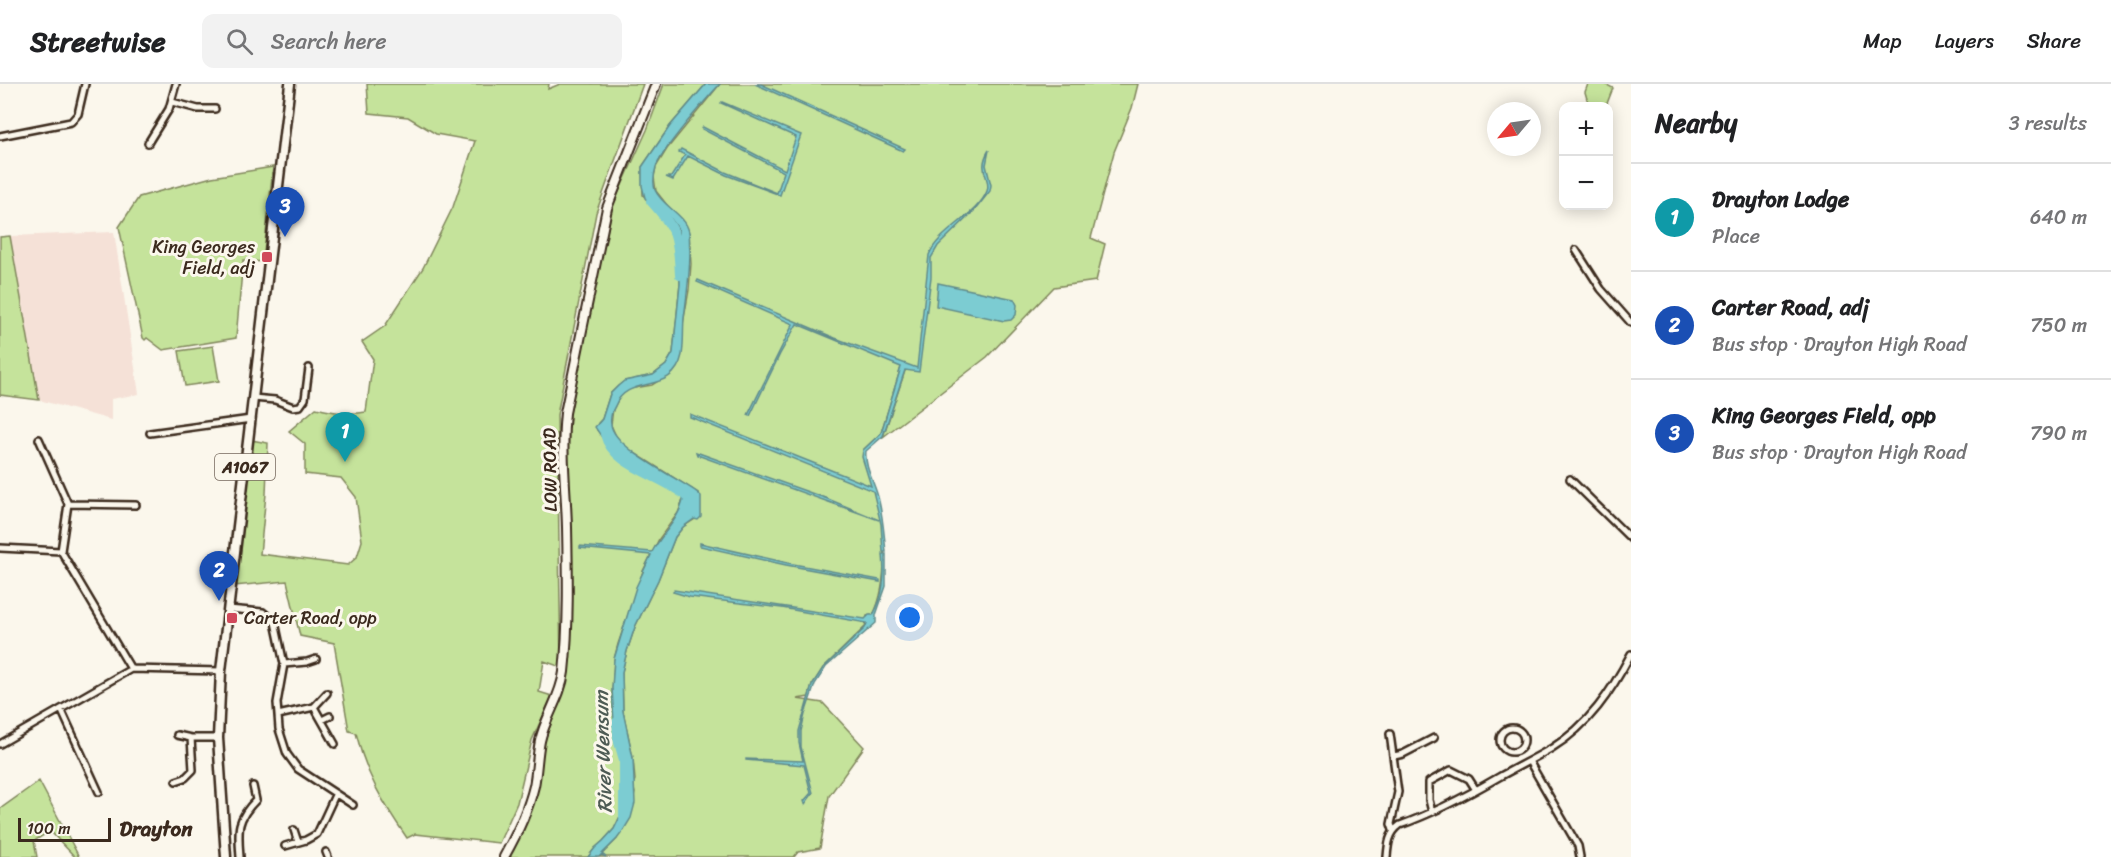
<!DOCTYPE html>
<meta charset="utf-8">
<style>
:root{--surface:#fff;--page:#f2f2f2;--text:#202124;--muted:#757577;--line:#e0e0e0;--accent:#2563eb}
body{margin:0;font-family:Sriracha,sans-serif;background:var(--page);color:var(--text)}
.controls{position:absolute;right:18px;top:18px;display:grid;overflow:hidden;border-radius:12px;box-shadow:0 3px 15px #0003}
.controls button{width:54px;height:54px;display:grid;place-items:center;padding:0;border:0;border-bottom:2px solid var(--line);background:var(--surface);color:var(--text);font:30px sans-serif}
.compass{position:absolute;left:1487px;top:18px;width:54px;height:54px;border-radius:50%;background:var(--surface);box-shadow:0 3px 15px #0003;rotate:241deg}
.scale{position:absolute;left:18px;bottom:15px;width:93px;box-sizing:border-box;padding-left:6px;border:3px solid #3b2a1e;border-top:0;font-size:16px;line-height:21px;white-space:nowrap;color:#3b2a1e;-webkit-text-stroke:4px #fbf7ec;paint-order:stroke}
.you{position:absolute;left:910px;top:534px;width:21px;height:21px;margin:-15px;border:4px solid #fff;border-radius:50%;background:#1a73e8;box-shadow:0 0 0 9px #1a73e833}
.badge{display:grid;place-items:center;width:39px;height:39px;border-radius:50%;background:var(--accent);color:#fff;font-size:20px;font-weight:700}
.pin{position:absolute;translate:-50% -50px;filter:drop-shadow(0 2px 3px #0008)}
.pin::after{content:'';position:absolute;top:32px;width:21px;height:18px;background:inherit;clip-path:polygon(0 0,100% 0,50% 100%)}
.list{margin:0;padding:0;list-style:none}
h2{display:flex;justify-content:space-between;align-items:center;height:78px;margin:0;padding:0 24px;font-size:26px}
h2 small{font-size:20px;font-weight:400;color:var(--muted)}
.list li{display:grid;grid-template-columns:39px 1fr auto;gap:18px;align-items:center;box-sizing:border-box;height:108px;padding:0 24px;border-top:2px solid var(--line)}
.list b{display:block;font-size:22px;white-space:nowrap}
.list p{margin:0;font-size:20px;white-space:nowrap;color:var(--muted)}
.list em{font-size:20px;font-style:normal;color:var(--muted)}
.icon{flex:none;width:33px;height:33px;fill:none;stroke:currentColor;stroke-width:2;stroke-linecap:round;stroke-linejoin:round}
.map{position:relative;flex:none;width:1631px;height:773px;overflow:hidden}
header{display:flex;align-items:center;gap:36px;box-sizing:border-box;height:84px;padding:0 30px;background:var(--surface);border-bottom:2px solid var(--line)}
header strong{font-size:28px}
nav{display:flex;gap:33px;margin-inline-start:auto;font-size:21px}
.search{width:420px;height:54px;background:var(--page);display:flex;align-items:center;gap:15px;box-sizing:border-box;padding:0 21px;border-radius:12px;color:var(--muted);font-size:22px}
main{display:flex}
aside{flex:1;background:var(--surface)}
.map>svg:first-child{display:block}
.built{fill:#f5e1d7}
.green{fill:#c5e39b;stroke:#80865c;stroke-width:1.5}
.water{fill:#7bccd2;stroke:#618b8a;stroke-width:1.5}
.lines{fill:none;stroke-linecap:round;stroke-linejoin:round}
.river{stroke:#7bccd2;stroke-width:10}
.street-casing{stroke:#3b2a1e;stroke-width:10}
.secondary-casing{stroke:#3b2a1e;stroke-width:12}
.primary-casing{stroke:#3b2a1e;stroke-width:13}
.street{stroke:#fbf7ec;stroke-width:5}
.secondary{stroke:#fbf7ec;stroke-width:8}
.primary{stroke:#fbf7ec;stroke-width:8}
.poi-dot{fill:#d1495b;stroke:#fbf7ec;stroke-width:2}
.labels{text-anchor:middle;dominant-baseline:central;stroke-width:6;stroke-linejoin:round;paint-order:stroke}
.shield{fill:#fbf7ec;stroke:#75685c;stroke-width:1.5}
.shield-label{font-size:16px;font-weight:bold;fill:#3b2a1e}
.poi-label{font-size:18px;fill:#3b2a1e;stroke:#fbf7ec;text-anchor:end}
.street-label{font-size:18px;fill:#3b2a1e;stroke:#fbf7ec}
.water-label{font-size:20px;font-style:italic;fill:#4e5b54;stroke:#fbf7ec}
.quarter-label{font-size:21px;font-weight:bold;fill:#3b2a1e;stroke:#fbf7ec}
</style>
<header>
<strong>Streetwise</strong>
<div class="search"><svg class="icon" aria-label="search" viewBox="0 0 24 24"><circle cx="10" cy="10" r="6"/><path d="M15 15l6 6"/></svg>Search here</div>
<nav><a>Map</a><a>Layers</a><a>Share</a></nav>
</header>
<main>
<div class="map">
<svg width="1631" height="773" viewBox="0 0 1631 773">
<rect width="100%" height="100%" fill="#fbf7ec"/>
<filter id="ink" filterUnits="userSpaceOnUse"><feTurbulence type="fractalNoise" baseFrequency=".0167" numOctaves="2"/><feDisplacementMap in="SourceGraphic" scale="12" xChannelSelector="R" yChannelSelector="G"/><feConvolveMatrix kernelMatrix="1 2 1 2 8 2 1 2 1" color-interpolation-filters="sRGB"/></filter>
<g filter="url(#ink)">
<!-- built -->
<path class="built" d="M114 148 139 310 111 315V336L39 316 10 152Z"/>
<!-- green -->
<path class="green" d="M367 0H549L548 5 560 0H643L596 129 557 331 561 583 544 577 539 608 552 612 532 656 517 719 499 759 415 750 407 754C383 719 366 691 356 649L349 647 334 559 300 552 287 497 234 502 251 356 268 359 266 410 260 470 348 481 357 473 362 457 356 413 341 394 305 390V360L289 347 316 324C333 328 348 331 366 328L373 275 362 258 385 242 423 184 453 123 475 57 436 50 408 33 369 29Z
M664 0H706L670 42 642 83 643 111 651 121 671 135 679 146 680 200 673 269 666 281 653 291 625 297 618 302 610 310 602 335 598 339 597 346 611 363 672 401 680 409 683 416 678 429 659 455 643 487 618 560 614 575 612 608 614 631 625 679 623 697 624 724 614 745 603 757 595 764 588 773H507L537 704 544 658 566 601 570 538 566 355 573 305 613 121 647 46Z
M720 0H1138L1132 24 1114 68 1091 154 1105 160 1096 197 1054 203 987 273 883 353 907 281 901 283 881 349 863 366C866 382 870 396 875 411 886 443 889 500 873 531L867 532 865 543 823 584 812 601 809 613 797 615 823 619 864 663 829 712 820 764 798 768 794 773H599L617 755 633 717 635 709 633 701 635 696 633 674 623 627 622 588 627 567 635 543 658 496 675 453 683 443 695 435 698 409 625 363 616 352 611 341 613 325 622 309 629 305 652 301 675 286 689 206 691 180 689 149 656 107 654 93 656 83 667 65Z
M1588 0H1605L1613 4 1606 22H1589L1585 8Z
M273 83 263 178 243 176 236 254 163 266 147 254 145 256 143 254 119 143 139 113 212 93Z
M10 152 39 316 0 311V153Z
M213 262 219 297 185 302 179 267Z
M39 697 79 773H75L50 747 34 757 37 773H0V725Z"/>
<!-- water -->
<path class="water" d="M706 0H720C703 19 665 61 656 83 654 90 653 99 655 106 662 122 685 130 689 148 690 154 689 161 690 166 690 190 687 211 684 234 683 246 684 259 682 271 673 313 628 289 615 322 612 327 610 334 611 340 613 364 678 394 698 409L701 412V433L698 436 694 435 683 443 675 453 658 496 635 543 627 567 622 588 623 627 633 674 635 719 631 734 623 747 617 755 602 770 606 773 601 771 599 773H588L595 764 603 757 614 745 624 724 623 697 625 679 614 639 612 604 614 575 636 503 651 471 580 464V462L652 468C661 451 679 435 683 416 677 395 647 389 631 380 617 371 603 357 595 343L602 335 610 310 618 302 624 297 653 291 666 281 673 269 680 200 679 146 671 135 651 121 645 114 642 102V83L670 42Z
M755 0H761L905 65 903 67Z
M722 18 801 51 780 111 726 91 688 72 673 96 666 93H671L685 71 679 68 681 65 725 88 777 109 784 88 702 45 703 43 785 86 796 53 721 19Z
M989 66 986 81 991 101 990 107 975 126 938 162 931 174V193L919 288 905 286 883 352 866 367C864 384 876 401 879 417 883 434 884 450 886 468H883L881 440 873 407 690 333V330L871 402 862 373 863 366 881 349 901 283 797 240 780 270 750 332 748 331 793 240 697 198 698 196 835 254 917 284 929 171C939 146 977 132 987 107 992 94 976 87 989 66Z
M938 199 1014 215 1017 221 1016 231 1011 236 1004 237 936 222Z
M696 368 828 415 879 436 697 371Z
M700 459 788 479 880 496V498L786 481 700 462Z
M883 470H886V502L876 531V539L826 583 815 600 805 630 801 647V663L813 709 805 720 804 717 811 709 804 681 746 676V675L803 677 799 659V647L812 601 823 584 865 544 867 539 782 524 690 513 673 508 674 506 865 535 869 531H873C884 511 885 492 883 470Z"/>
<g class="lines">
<!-- river -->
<path class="river" d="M651 117C677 146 678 152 680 191
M605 350C612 382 664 392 686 412
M617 638 618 655 624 676V733"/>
<defs>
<path id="street" d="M172 18 198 25H215
M0 52 71 38 78 30 85 0
M148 59 169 25 176 0
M1576 166 1601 205 1631 239
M253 314 275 316 293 323 300 322 305 315 309 284
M150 349 251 335
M39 355 68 420 136 421
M1570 395 1631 455
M0 464 61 467 131 585
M61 467 68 420
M228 525 263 528 275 538 284 580 277 619 278 631 279 645 287 670 298 685 353 721
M284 580 307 578 316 575
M314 623 335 660
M61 625 99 708
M278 631 314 623 327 609
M322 636 330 632
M1500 656a12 12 0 1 1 24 0a12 12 0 1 1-24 0Z
M1390 650 1398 708 1391 740 1393 746
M177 651 191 654H218
M0 660 131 585 221 587
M1394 672 1403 670 1434 654
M1529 677 1578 762 1580 773
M176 697 185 694 193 686 191 654
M1432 728 1429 716V698L1451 686 1469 695 1476 706
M294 746 298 758
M285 762 306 756 317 750 335 711
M326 768 328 773
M240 773C238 746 236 736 256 716L253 702
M1387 773C1388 760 1389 749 1400 741 1435 729 1468 711 1499 693 1517 683 1535 674 1552 664 1589 641 1611 608 1631 570"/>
<path id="secondary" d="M504 773C517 750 528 727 534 702 537 687 537 672 540 657 545 633 561 613 564 588 569 541 568 491 567 443 566 405 561 367 565 329L607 124 656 0"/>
<path id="primary" d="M226 773 218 654 221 587 290 0"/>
</defs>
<!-- street casing -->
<use href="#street" class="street-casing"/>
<!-- secondary casing -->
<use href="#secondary" class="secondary-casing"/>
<!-- primary casing -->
<use href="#primary" class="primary-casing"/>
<!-- street -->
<use href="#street" class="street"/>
<!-- secondary -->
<use href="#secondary" class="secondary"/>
<!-- primary -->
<use href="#primary" class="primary"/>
</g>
</g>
<!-- markers -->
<g class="poi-dot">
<rect x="261" y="167" width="12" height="12" rx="3"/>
<rect x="226" y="528" width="12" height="12" rx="3"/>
</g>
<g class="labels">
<!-- shield labels -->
<rect class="shield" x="215" y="370" width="60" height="26" rx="4.5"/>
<g class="shield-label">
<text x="245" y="383">A1067</text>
</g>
<!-- poi labels -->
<g class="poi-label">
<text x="255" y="163">King Georges<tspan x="255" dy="21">Field, adj</tspan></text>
<text x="244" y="534" text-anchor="start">Carter Road, opp</text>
</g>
<!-- street labels -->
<g class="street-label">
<text transform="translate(550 386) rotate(-91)">LOW ROAD</text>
</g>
<!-- water labels -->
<g class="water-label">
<text transform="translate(603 668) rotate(-92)">River Wensum</text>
</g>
<!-- quarter labels -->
<g class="quarter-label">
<text x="156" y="745">Drayton</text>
</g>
</g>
</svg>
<div class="controls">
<button>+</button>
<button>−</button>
</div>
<svg class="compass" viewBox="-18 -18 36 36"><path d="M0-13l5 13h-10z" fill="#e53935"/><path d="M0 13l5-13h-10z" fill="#757577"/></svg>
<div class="scale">100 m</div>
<div class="you"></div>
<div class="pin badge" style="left:345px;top:378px;background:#0f9aa8">1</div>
<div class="pin badge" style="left:219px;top:517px;background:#1a4fb4">2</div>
<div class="pin badge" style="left:285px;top:153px;background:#1a4fb4">3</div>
</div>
<aside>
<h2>Nearby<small>3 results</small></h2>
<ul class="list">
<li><span class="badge" style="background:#0f9aa8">1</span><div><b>Drayton Lodge</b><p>Place</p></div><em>640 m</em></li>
<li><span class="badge" style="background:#1a4fb4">2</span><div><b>Carter Road, adj</b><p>Bus stop · Drayton High Road</p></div><em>750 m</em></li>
<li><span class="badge" style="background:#1a4fb4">3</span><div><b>King Georges Field, opp</b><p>Bus stop · Drayton High Road</p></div><em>790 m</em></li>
</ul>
</aside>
</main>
